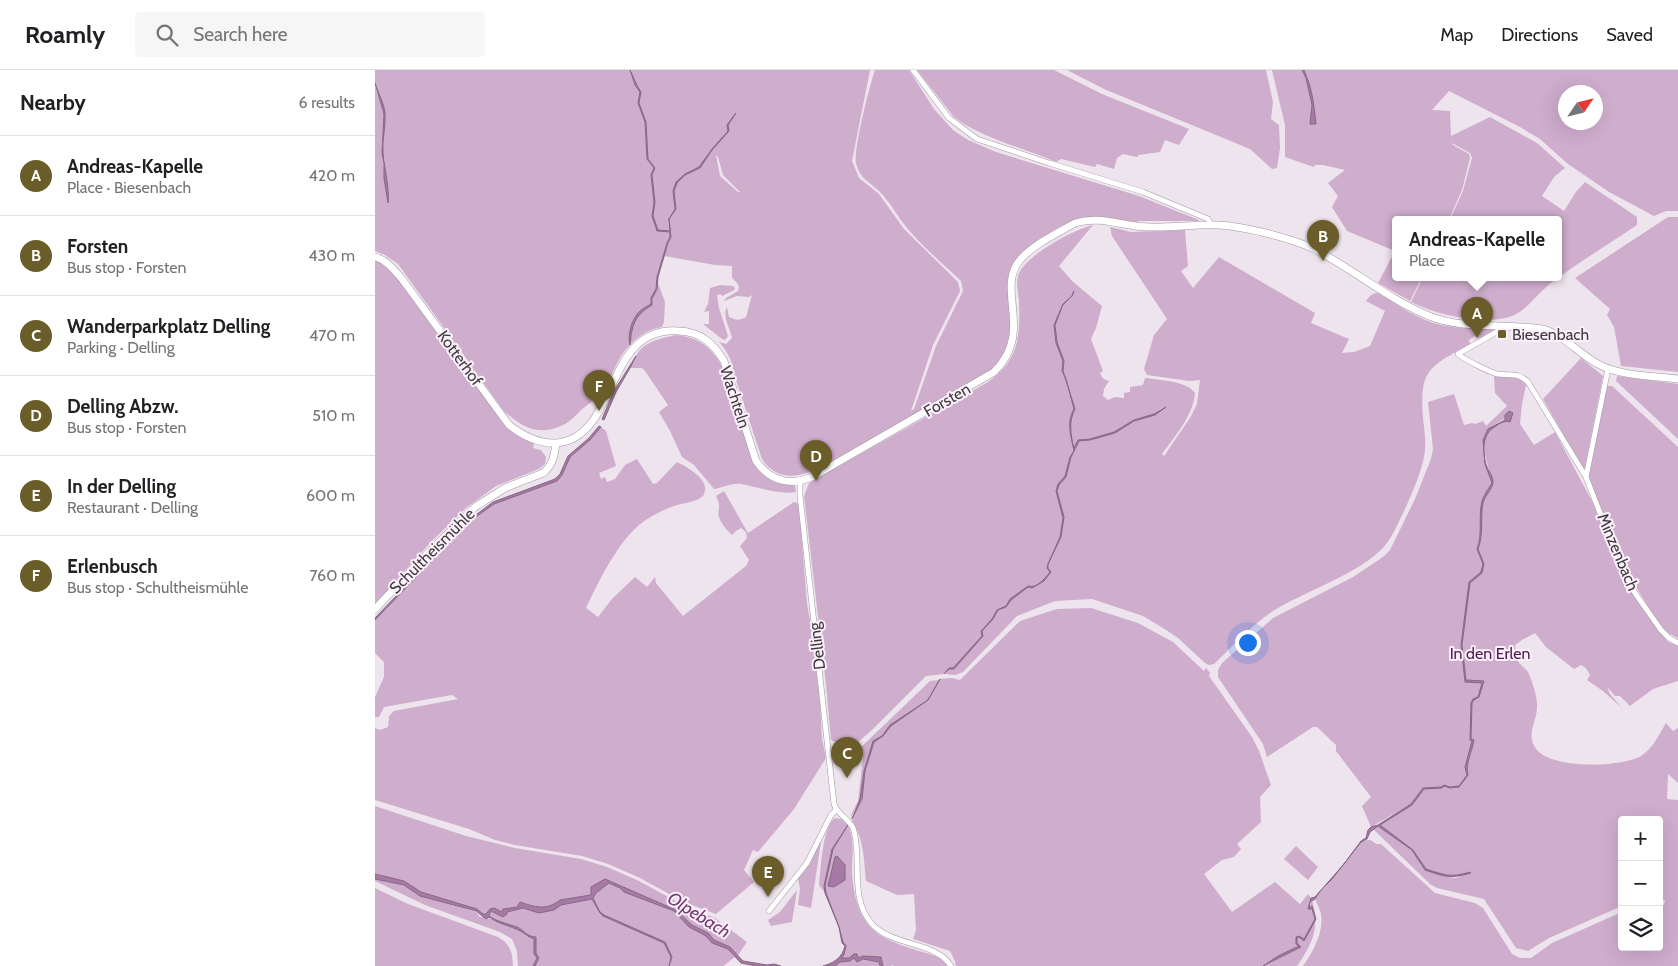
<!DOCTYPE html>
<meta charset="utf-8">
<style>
:root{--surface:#fff;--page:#f6f6f6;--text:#202124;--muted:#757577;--line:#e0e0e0;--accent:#6a5d2a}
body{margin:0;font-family:Cabin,sans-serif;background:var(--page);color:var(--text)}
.controls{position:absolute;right:15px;bottom:15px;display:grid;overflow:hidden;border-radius:5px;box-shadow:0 5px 20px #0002}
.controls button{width:45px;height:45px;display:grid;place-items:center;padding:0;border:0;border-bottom:1px solid var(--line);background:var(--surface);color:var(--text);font:25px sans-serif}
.compass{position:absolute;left:1183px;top:15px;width:45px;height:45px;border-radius:50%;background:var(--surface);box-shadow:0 5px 20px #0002;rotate:55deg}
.you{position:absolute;left:872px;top:572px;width:18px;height:18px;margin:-12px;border:4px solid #fff;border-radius:50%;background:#1a73e8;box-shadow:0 0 0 8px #1a73e833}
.badge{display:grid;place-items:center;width:32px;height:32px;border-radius:50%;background:var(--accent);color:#fff;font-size:16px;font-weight:700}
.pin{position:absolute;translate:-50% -41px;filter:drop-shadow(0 1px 2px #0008)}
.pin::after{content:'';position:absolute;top:26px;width:18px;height:15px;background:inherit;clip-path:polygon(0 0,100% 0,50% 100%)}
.popup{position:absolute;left:1017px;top:146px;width:170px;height:65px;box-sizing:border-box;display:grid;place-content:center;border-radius:5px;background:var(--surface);filter:drop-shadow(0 1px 4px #0005);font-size:16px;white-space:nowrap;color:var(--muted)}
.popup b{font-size:19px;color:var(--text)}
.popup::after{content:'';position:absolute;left:50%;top:100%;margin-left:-10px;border:10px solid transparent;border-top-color:var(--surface)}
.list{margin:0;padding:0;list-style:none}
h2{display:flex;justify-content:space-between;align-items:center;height:65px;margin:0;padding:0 20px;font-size:21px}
h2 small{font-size:16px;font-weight:400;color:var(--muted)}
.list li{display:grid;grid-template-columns:32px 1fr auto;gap:15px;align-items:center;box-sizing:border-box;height:80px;padding:0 20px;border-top:1px solid var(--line)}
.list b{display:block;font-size:19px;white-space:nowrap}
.list p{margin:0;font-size:16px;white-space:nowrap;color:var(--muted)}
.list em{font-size:16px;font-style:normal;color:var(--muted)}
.icon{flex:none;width:28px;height:28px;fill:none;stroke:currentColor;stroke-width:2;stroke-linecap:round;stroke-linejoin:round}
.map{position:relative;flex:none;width:1303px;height:896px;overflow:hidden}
header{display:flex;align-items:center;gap:30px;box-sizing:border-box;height:70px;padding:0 25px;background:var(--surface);border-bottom:1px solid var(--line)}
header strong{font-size:24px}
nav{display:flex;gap:28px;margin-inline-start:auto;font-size:18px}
.search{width:350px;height:45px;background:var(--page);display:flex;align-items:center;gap:12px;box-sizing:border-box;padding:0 18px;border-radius:5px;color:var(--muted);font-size:19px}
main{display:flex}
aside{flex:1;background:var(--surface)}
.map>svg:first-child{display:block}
.green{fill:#cfadcd;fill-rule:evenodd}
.water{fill:#a67aa4;stroke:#876785}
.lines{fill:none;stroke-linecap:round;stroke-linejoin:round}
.minor-casing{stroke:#a097a0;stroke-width:6}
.tertiary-casing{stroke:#a097a0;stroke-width:8}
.minor{stroke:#fff;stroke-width:5}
.tertiary{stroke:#fff;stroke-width:7}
.poi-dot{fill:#6a5d2a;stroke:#fcf1fb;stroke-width:2}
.labels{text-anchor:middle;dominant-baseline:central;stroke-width:4;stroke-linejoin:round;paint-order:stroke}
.poi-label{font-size:16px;fill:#3e3a3e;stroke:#fcf1fb;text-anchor:start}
.street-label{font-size:16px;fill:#3e3a3e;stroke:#fcf1fb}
.park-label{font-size:16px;fill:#4f184e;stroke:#fcf1fb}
.water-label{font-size:18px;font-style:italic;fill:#753c73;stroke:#fcf1fb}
</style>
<header>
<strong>Roamly</strong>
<div class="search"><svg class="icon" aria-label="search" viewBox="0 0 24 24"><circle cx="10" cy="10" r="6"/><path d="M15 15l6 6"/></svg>Search here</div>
<nav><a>Map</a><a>Directions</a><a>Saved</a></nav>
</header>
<main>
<aside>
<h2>Nearby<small>6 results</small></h2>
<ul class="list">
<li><span class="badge">A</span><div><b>Andreas-Kapelle</b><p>Place · Biesenbach</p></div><em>420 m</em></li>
<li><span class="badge">B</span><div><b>Forsten</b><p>Bus stop · Forsten</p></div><em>430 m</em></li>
<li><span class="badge">C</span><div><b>Wanderparkplatz Delling</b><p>Parking · Delling</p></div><em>470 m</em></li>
<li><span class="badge">D</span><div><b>Delling Abzw.</b><p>Bus stop · Forsten</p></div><em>510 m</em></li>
<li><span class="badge">E</span><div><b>In der Delling</b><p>Restaurant · Delling</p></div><em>600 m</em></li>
<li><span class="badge">F</span><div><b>Erlenbusch</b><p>Bus stop · Schultheismühle</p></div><em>760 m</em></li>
</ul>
</aside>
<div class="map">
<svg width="1303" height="896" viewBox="0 0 1303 896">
<rect width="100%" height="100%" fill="#eee4ed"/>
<!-- green -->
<path class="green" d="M0 0H255L260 15 265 22 263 33 270 52 272 89 279 98 276 105 279 132 277 146 282 161 295 162V167L292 173 282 207V219L276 228V234C272 236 268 238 265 241 257 248 252 265 255 275 241 288 238 307 227 322 221 329 213 334 206 340 201 345 195 352 188 355 163 367 147 357 129 341L23 194 10 185 0 181V16L9 44 7 83 14 132 10 107V93L8 83 10 44 0 13Z
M256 0H495L477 91 484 108 504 124 529 159 583 212 585 221 558 275 536 341 539 339 561 276 588 221 586 211C568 194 548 177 532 158 523 147 516 134 507 124 497 113 484 109 481 93 478 81 495 14 500 0H534L559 39 578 60 593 70 621 82 764 126 824 150 823 151H764L758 154 698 151 639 195 637 259 632 282 617 300 441 402 440 399C421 410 399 408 387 389L358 301C357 289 352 281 344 272L351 274 357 268C355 258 347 247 352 237L354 247C361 250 364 251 371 247L377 225 374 227 362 226 349 231 351 228 363 221C366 213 360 213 357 207V196L340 195 289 186 296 167 294 149 301 139 299 121 302 113 310 105 325 98 337 80 354 61 352 55 353 61 337 79 324 97 310 104 301 112 298 121 300 139 294 149 295 161 283 160 277 146 280 132 277 105 280 98 273 89 271 52 264 33 265 22 260 15ZM341 85 343 87 348 105 365 122H363L345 106Z
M542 0H679L727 24 814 59 804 75 790 70 785 82 764 85 762 87 748 84 742 88 739 99 722 94 720 97 686 89 681 92C649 78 606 68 579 47Z
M692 0H891L898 32 896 49 904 55 905 78 902 98 897 99 875 79 863 74 729 19Z
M897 0H927L931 8 937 35 935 54H940L933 7 929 0H1303V141H1291L1279 146 1234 122 1193 94 1165 69 1145 57 1074 21 1057 40 1075 41 1076 66 1115 47 1162 73 1190 98 1179 107 1167 126 1189 141 1201 122 1210 112 1262 147V155C1235 173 1206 191 1180 210 1167 219 1158 232 1146 241 1121 260 1062 245 1036 232L1048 207H1183V149H1075L1088 121 1097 88 1095 83 1077 73 1078 75 1094 84 1095 88 1087 120 1074 149H1021V207H1047L1035 231 1003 213 1020 181 972 161 957 137 963 126 953 113 970 100 948 95H940L939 97 910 87V55ZM1190 22H1220V52H1190Z
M1293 147H1303V302L1246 296 1239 257 1232 245 1235 239 1200 208Z
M718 155 684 196 697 211 727 236 721 258 716 269 728 301 725 303C727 308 729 310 734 311L729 319 728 326 733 330 740 327 749 328V323L755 322V317L768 315 770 308C784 310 812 311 820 323 818 346 800 366 787 384L789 386 815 348 822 334 825 310 814 311 772 305 769 299 779 265 792 249 737 166 735 157 756 162 810 160 813 196 806 201 818 218 844 187 940 243 936 253 974 269 967 283 979 282 995 276 1010 241 991 231C995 226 997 223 1003 223 1023 235 1043 250 1066 255 1084 259 1104 259 1121 259L1107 268 1106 267 1103 268 1101 265 1094 270 1095 274C1055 297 1044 298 1048 348 1049 358 1051 369 1050 379 1049 401 1027 447 1016 467 997 501 927 521 895 543 875 557 857 577 839 594L834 595 830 593 803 568 788 558 768 546 717 529 680 531 642 546 588 602 580 605 570 604 574 599H579L608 566 607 561 618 549 623 540 631 537 635 530 653 517 657 518 669 511 676 502 673 498V494L686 467 689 447 682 421 684 415 691 407 696 387 704 371 715 370 740 363 759 351 780 345 790 336 779 344 759 350 739 362 715 369 703 370 700 379C697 365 692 352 700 339L688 301 689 291 682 272 680 255 689 235 697 226 699 221 697 226 688 234 679 255 681 273 688 291 687 301 691 309 699 339C691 352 696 367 699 381L695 387 690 406 683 414 681 421 688 448 685 467 673 494 672 498 675 502C670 508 662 519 653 516L635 529 631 536 622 540 617 549 606 560 607 566 578 598H574L569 604 551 606 498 659 481 674 471 677 456 670 451 615 429 426 434 413 613 312C645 289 645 266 644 230 643 223 641 213 643 206 648 187 699 159 718 155Z
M0 188 14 195 123 343 159 373 158 378 166 380 171 387 170 394 164 399 121 416 91 438 55 473 0 534Z
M283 213 290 232 289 252 287 257C274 259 265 265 256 274 253 264 259 249 266 242 269 239 274 237 277 235 277 227 282 221 283 213Z
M345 215 358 216 360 218 359 220 347 226 346 224 342 225 344 238 353 266 350 270 347 269 328 254H334V241L329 242 333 234 335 218Z
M301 265C325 268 335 276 347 296L379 392 420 416 421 422C403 425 384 417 366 414 355 413 348 418 339 419L319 395 307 387 295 361 284 342 293 335 270 301 267 298H255C258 293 260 288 262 284 270 271 288 268 301 265Z
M1206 288 1228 306 1210 397 1208 399 1168 329Z
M1119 306C1131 306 1143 304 1151 315L1147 334 1145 354 1159 375 1180 362 1218 433 1248 508 1259 526 1292 571 1303 576V611L1278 619 1255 636 1245 626H1240L1232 617 1235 624 1247 638 1228 621 1212 610 1215 605 1211 598 1206 595 1199 599 1171 577 1160 563 1147 570 1140 575C1141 580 1141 587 1143 591 1145 595 1150 598 1153 602 1157 611 1162 625 1162 635 1163 651 1150 663 1161 679 1176 699 1245 698 1266 686 1278 678 1284 665 1291 653L1298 661 1303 658V713L1293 704 1292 729 1303 730V896H928C938 882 949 862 946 844 945 839 942 834 940 829L945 821 957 809 986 772C993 769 996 769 1001 774H1006L1060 823 1100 833 1108 838 1137 884 1145 888H1156L1177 873 1247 842V877H1284V835H1289L1290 830H1284V750H1247V836L1174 868 1153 881 1141 878 1109 829 1062 818 1055 814 998 759 1004 756 1037 780 1050 800 1073 807 1081 808 1095 802C1075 808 1070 805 1051 799L1038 780 1005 755 1037 735 1049 719 1067 718 1069 716 1075 718 1084 717 1093 705C1090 693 1097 683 1099 671L1096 670 1097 633 1099 630 1104 627 1108 611H1091L1087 575 1095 512 1107 503 1109 494 1103 479C1109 464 1105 447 1108 431 1110 425 1115 419 1118 414 1115 400 1102 372 1114 360 1116 358 1118 358 1120 356 1125 352 1130 350 1135 352L1138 343C1130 350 1119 353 1113 360 1106 368 1108 390 1112 399 1114 404 1116 407 1117 413 1113 419 1109 425 1107 431 1104 447 1108 464 1102 479L1108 494 1106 502 1094 512 1086 575 1090 612H1107L1103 627 1098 629 1096 633 1095 670 1098 671C1096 683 1089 693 1092 705L1084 716 1075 717 1069 715 1066 717 1048 718 1036 734 996 757 987 736 996 727 961 681V675L942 657H938L892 687 888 674 843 607V600L847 593 898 548 978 507 1008 487 1015 480 1040 429 1056 389 1058 379 1053 332 1079 324 1089 355 1097 353 1100 354 1108 351 1111 356 1132 336 1120 323Z
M1242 306 1303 314V369L1241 311Z
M1231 316H1237L1303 377V568L1293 563 1282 551 1250 499 1216 415 1214 406Z
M226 357 231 361 241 396 224 403 226 409 230 407 232 412 240 409 250 395 262 389 278 414 282 413 302 392C312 397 336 410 329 424 329 426 325 428 324 429 317 432 309 433 302 435 292 438 282 443 274 448 246 464 225 509 211 538L223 547 237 529 260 507 272 517 280 507 281 513 308 546 371 496 374 490 365 476 372 468 371 462 366 458 361 461 357 465C352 460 346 454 344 447 342 438 347 439 341 426L349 421 373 463 419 432 424 434 432 534 436 556 445 632 447 669 451 688 419 739 383 782 378 780 369 800 379 812 341 844 311 833 263 807 233 794 207 786 140 775 120 770 94 759 0 730V658L5 660 13 657 14 646 19 641 83 629 77 625 9 637 4 647H0V627L9 607V592L0 583V550L95 451 119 434 182 411 187 405 195 387 215 370Z
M716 538 763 553 798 572 829 601 831 598 835 603 834 606 877 667 884 681 896 715 885 727 886 752 862 774 866 779 859 787 847 790 829 804 857 842 900 812 925 834 933 824 936 828 933 839 936 838 940 849 929 869 924 866 921 867V870L924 876 903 886 888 896H581L580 891 575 881 538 869 541 860 539 824 522 825 491 811C489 791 489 769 477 751L487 729 490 701 499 672 508 666 516 656 553 630 565 609 577 608 585 610 645 551 682 539Z
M564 610 553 630 515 655 507 666 498 671 489 701 485 729 476 748V745L483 731 488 688 484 679 555 611Z
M0 736 91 766 140 778 206 789 232 797 262 810 310 836 340 848 372 872 363 885 355 877 339 870 333 863 317 855 301 840 230 809 216 825 185 830C171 841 160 837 145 832L142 837H137L128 842 119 838 111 844H108L102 839 46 822 29 812 0 804Z
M460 748 466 749 473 755 457 779 449 816 450 823 444 815C446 799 447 757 460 748Z
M473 756C480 770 477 786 477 802 481 865 508 870 561 886L568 890 572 896H519L517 895 516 896H508L506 887 465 889 469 885 471 876 468 872 464 857 451 823 450 816 458 779Z
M445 771 446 772 436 838 423 835 425 819 423 808Z
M921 776 943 797 933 810 909 789Z
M0 809 29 815 45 826 101 842 105 847C116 847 130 855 141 859 148 861 151 868 159 869V884L162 888 158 896H143L142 881 137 869 125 862 50 835 0 811Z
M234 813 245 818 249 822 299 841 314 857 331 866 337 873 353 879 360 887 348 896H294L297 887 290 872 229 845 225 842 218 828 221 823Z
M0 818 33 834 123 867C136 875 137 881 138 896H0Z
M422 820 417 852 396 856 393 850 405 842Z
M217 829 225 843 228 846 289 873 296 887 293 896H160L164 888 161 883V867C152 867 149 860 142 857 132 854 123 852 114 846L117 841 128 847 131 842 148 838 164 843 179 840 186 835Z
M937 830C945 858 938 873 922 896H890L925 877 922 873V868L924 867 929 870 941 849 937 836 934 838Z
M479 888 504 892 505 896H460L465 892 475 891Z"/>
<!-- water -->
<path class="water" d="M255 0C258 6 261 15 266 22L264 33 271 52 273 89 280 98 277 105 280 132 278 146 283 160 295 161 294 149 300 139 298 121 301 112 310 104 324 97 337 79 353 61 352 55 361 43 353 55 354 61 337 80 325 98 310 105 302 113 299 121 301 139 294 149 296 167 293 173 283 207 282 219 277 229V235C259 246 257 255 255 275 252 265 257 248 265 241 268 238 273 236 276 234V228L281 219 282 207 292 173 295 167V162L282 161 277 146 279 132 276 105 279 98 272 89 270 52 263 33 265 22 260 15Z
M927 0H929C937 17 939 35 941 54H935L937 35 931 8Z
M0 13C3 23 9 33 10 43 11 56 7 69 8 83 9 97 15 120 13 133L9 108V93L7 83 9 44Z
M699 221 697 226 688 235 680 255 682 272 689 291 688 301 700 339C693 352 696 365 699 378L703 370 715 369 739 362 759 350 779 344 791 337 780 345 759 351 740 363 715 370 704 371 696 387 691 407 684 415 682 421 689 447 686 467 673 494V498L676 502 669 511 657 518 653 517 636 530 631 537 623 540 618 549 607 561 608 566 579 599H574L569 604 574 598H578L607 566 606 561 617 549 622 540 631 536 635 529 653 516C662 519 670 508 675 502L672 498 673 494 685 467 688 448 681 421 683 414 690 406 695 387 699 381C696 366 691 352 699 339L691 309 687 301 688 291 681 273 679 255 688 234 697 226Z
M261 286 255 298 241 322 229 350 227 349 239 321Z
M1134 341 1138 343 1135 352C1128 350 1124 354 1118 358 1107 365 1107 385 1112 397 1114 402 1118 406 1118 412 1118 419 1110 425 1108 433 1105 448 1109 464 1103 479L1109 494 1107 503 1095 513 1087 575 1091 610 1109 611 1104 627 1099 630 1097 633 1096 669 1099 670C1097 683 1090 693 1093 705L1084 717 1075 718 1069 716 1067 718 1049 719 1037 735 1005 755 1038 780 1051 799C1070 805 1075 808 1095 802L1096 803C1075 809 1070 807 1050 800L1037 780 1003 756 995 762 992 769 986 772 957 809 945 821 940 829 935 832 934 838 937 836 941 849 929 871 924 867 922 868V873L926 877 888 896 903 886 924 876 921 874V867L924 866 929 869 940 849 937 839H933L936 828 940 827 969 794 986 771 991 768 993 760 996 757 1003 755 1036 734 1048 718 1066 717 1069 715 1075 717 1084 716 1092 705 1090 697 1097 671 1095 670 1096 633 1098 629 1103 627 1107 613 1090 612 1086 575 1094 512 1106 502 1108 494 1102 479C1108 464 1103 447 1107 431 1109 425 1113 419 1117 413L1110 394 1108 370 1113 359 1130 350V345Z
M224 356 226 357 215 370 195 387 187 405 182 411 119 434 95 451 0 550V548L94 450 118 432 180 409 185 404 193 386 214 368Z
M565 609 553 630 516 656 508 666 499 672 490 701 487 729 477 749 485 729 489 701 498 671 507 666 515 655 553 630Z
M473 755 458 779 450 816 451 823 464 857 468 872 471 876 469 885 466 888H474L479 884H482L483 888 488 886 506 887 508 896H505L504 892 488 889 482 892 479 888 475 891 465 892 460 896H448C459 893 467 888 470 876L467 873 464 857 450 823 449 816 457 779Z
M462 786 470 795V810L459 817 453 816 460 787Z
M0 804 29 811 46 822 102 839 108 844H111L115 839 119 838 127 842 128 839 142 837 145 832C160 837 171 841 185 830L216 825V817L230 809 301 840 317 855 333 863 339 870 355 877 368 891 392 895 399 894 406 896H381L366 893 353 879 337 873 331 866 314 857 299 841 249 822 245 818 234 813 221 823 218 828 225 842 229 845 290 872 297 887 294 896 296 887 289 873 228 846 225 843 217 829 186 835 179 840 164 843 148 838 132 842V844L128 847 116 841 114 846C123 852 133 854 142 857 149 860 152 867 161 867V883L164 888 160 896H158L162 888 159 884V869C152 867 148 861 141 859 132 855 122 853 114 847L111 849 101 841 45 826 29 815 0 809Z"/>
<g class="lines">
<defs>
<path id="minor" d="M538 0 574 48 602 69 674 93 768 122 833 149 836 155
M1132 256 1083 284C1087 288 1118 304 1123 304 1136 306 1143 302 1153 312L1211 407 1250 507 1260 523 1286 560 1294 568 1303 573
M1211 407 1233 299
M425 411V426L459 734C463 746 476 749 479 761 487 791 474 829 497 854 518 877 561 871 576 896
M394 841 432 793 456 745 461 740"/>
<path id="tertiary" d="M0 187C12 190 19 200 27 209L134 355C168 381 202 381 224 341 244 306 253 257 304 261 326 262 338 273 349 291L381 391C395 411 416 417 439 406L619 302C660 262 620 219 645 190 659 174 681 164 700 153 726 145 748 157 775 157 797 158 820 154 843 155 867 156 917 168 939 179 978 199 1013 229 1054 246 1089 260 1130 253 1167 259 1188 264 1204 284 1223 294 1244 306 1279 306 1303 309
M0 539 53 483 100 437 130 418 168 403C178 395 179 386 181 374"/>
</defs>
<!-- minor casing -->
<use href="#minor" class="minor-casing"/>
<!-- tertiary casing -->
<use href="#tertiary" class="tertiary-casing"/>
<!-- minor -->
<use href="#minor" class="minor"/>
<!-- tertiary -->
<use href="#tertiary" class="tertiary"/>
</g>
<!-- markers -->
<rect class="poi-dot" x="1122" y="259" width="10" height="10" rx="2.5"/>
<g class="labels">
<!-- poi labels -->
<g class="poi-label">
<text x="1137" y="264">Biesenbach</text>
</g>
<!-- street labels -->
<g class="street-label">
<text transform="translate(85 288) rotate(54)">Kotterhof</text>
<text transform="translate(360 327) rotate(72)">Wachteln</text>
<text transform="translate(572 330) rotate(-30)">Forsten</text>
<text transform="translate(57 481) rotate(-45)">Schultheismühle</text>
<text transform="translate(1243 482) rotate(67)">Minzenbach</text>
<text transform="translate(442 576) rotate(-97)">Delling</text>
</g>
<!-- park labels -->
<g class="park-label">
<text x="1115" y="583">In den Erlen</text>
</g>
<!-- water labels -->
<g class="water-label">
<text transform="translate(324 845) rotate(32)">Olpebach</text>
</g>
</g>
</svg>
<div class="controls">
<button>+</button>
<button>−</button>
<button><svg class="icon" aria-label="layers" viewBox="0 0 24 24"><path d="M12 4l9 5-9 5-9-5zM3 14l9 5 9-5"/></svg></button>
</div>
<svg class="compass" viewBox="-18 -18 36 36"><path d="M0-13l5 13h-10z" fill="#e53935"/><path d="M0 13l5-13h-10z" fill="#757577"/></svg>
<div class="you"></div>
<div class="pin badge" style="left:1102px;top:268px">A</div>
<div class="popup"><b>Andreas-Kapelle</b>Place</div>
<div class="pin badge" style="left:948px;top:191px">B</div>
<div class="pin badge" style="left:472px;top:708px">C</div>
<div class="pin badge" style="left:441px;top:411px">D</div>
<div class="pin badge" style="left:393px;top:827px">E</div>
<div class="pin badge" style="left:224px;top:341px">F</div>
</div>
</main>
